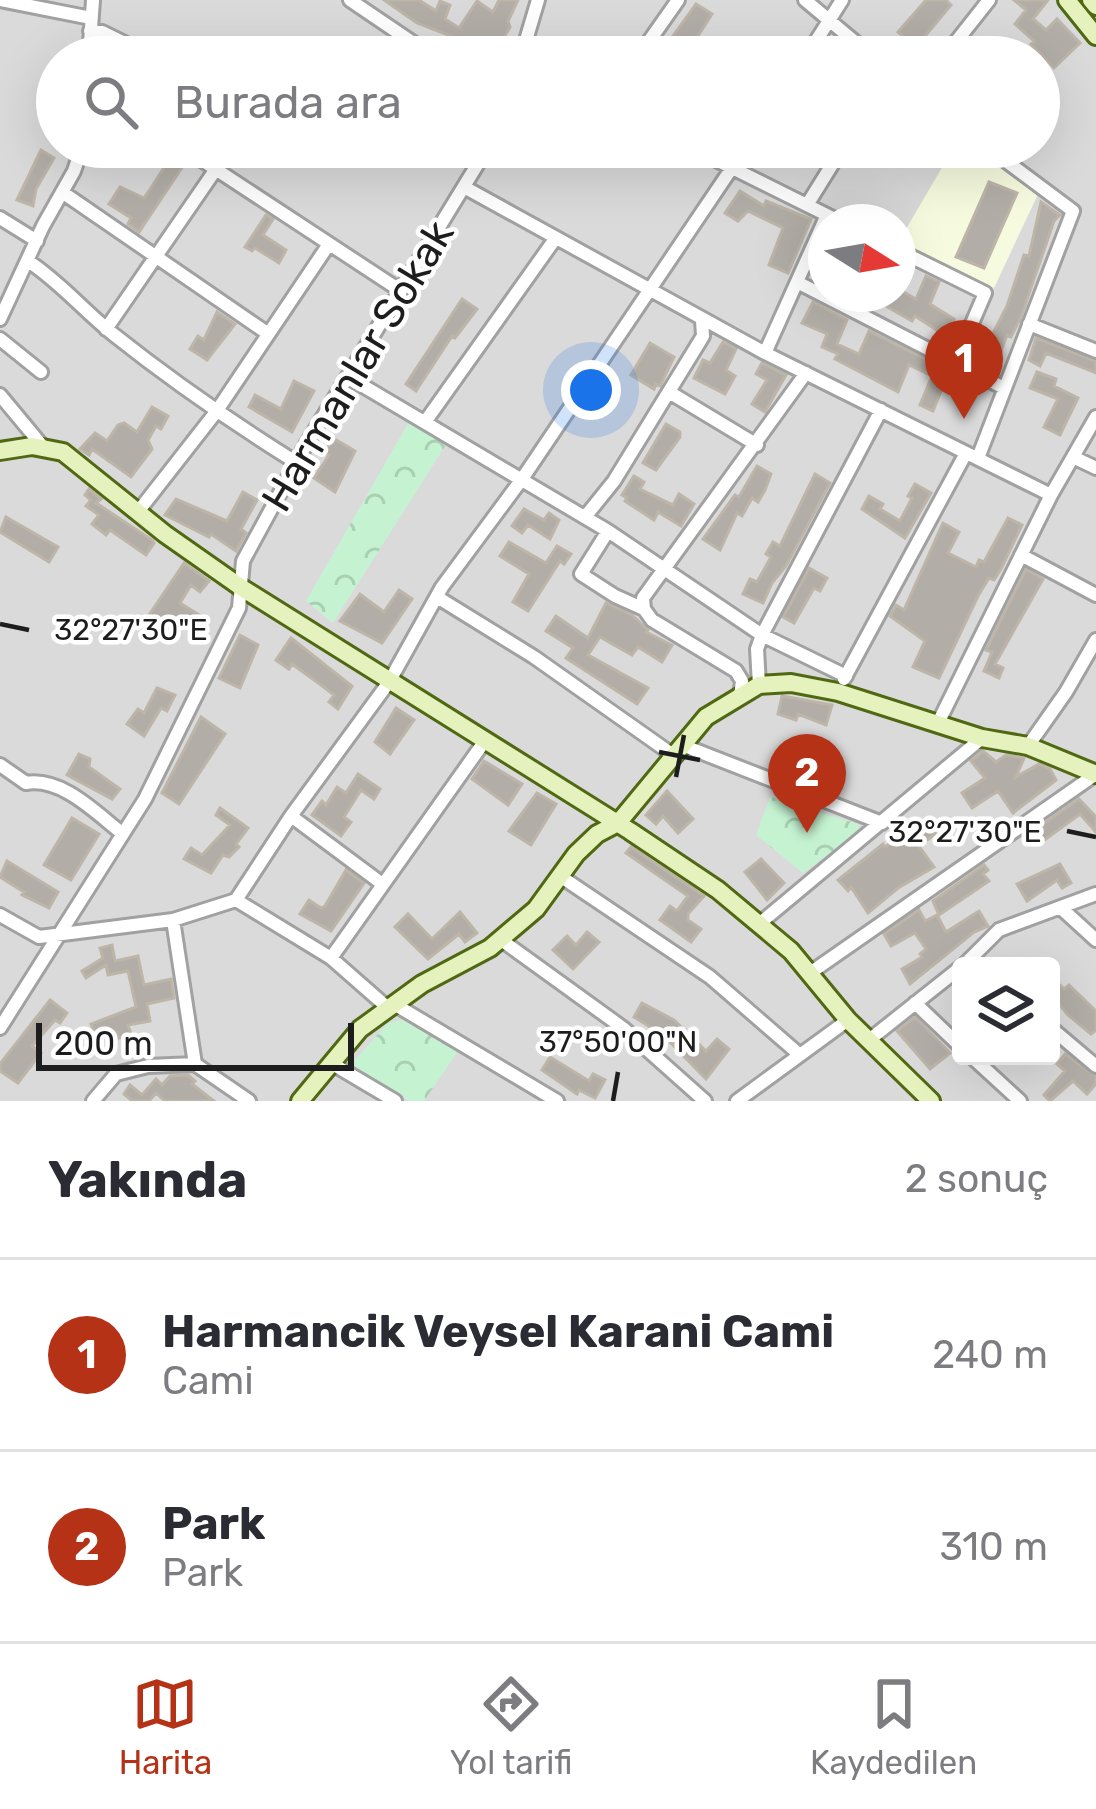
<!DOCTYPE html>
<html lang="tr">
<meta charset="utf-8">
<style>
:root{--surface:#fff;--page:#f7f7f7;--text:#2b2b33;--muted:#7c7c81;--line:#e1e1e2;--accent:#b53216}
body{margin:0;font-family:Rubik,sans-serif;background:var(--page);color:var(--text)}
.controls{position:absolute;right:36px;bottom:36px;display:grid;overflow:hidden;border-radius:12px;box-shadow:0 12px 48px #0002}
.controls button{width:108px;height:108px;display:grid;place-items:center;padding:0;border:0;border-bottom:3px solid var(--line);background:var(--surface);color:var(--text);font:60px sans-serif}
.compass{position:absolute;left:808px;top:204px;width:108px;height:108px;border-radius:50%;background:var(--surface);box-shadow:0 12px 48px #0002;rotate:101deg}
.scale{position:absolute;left:36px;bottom:30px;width:318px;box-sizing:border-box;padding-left:12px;border:6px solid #1d1d1d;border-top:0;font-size:33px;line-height:42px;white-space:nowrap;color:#1d1d1d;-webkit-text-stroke:9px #fff;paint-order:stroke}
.you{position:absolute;left:591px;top:390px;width:42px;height:42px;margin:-30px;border:9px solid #fff;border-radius:50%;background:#1a73e8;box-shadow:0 0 0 18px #1a73e833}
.badge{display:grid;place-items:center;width:78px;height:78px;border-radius:50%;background:var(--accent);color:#fff;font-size:39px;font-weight:700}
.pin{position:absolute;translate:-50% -99px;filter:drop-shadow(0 3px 6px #0008)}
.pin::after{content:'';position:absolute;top:63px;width:42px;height:36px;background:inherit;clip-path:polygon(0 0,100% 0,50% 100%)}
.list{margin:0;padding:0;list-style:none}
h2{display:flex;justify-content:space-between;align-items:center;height:156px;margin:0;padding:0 48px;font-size:51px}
h2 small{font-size:39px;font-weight:400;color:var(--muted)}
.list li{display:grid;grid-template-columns:78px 1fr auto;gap:36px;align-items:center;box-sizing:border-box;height:192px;padding:0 48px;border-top:3px solid var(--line)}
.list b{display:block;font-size:45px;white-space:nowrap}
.list p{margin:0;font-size:39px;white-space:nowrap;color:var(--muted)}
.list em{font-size:39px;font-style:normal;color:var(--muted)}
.icon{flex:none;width:66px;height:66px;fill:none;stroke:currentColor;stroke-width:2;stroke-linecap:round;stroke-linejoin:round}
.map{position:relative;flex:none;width:1096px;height:1101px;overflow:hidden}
.search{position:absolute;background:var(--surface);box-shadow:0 12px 48px #0002;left:36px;right:36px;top:36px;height:132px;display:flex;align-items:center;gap:30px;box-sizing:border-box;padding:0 42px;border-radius:66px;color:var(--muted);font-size:45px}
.sheet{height:540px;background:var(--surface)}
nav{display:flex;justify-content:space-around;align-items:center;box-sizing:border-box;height:168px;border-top:3px solid var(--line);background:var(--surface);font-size:33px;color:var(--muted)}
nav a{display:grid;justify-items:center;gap:6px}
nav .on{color:var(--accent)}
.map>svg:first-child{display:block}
.residential{fill:#dbdada;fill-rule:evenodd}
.education{fill:#f6fbdf}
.park{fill:url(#park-crowns)}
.building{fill:#b2aea7;stroke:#bdb5a8;stroke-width:3}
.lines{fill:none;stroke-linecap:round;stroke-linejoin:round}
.street-casing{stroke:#a1a1a1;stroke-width:18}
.secondary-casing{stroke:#4f6811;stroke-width:22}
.street{stroke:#fff;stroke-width:12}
.secondary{stroke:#e6f2bd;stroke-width:16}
.ticks{fill:none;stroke:#1d1d1d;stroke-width:4.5}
.labels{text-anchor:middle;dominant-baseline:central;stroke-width:9;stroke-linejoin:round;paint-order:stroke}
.street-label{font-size:42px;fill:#1d1d1d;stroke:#fff}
.ticks-label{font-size:30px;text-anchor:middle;fill:#1d1d1d;stroke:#fff;stroke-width:9;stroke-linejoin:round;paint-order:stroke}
</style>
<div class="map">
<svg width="1096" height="1101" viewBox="0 0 1096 1101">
<defs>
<pattern id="park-crowns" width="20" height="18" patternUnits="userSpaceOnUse" patternTransform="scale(3)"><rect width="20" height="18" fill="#c5f3d1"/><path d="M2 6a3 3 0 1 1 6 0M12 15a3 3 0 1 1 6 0" fill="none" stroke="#a9d0b3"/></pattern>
</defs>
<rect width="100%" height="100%" fill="#edece4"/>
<!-- residential -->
<path class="residential" d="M0 0H1096V1101H0ZM57 57H1039V147H57ZM826 222H898V294H826ZM961 966H1051V1056H961Z"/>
<!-- education -->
<path class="education" d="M954 147H974L1039 192 994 288 899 241Z"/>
<!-- park -->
<path class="park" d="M409 422 447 443 333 623 306 601Z
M770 797 858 824 860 831 803 873 756 835Z
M405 1019 458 1051 424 1101H409L357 1073 354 1061 388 1023Z"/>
<!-- building -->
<path class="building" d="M384 0H419L436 11 440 1 450 5 445 19 459 28 477 1 493 12 499 0H518L508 21 510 27 496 51 505 57 466 54 447 42 451 36 417 23Z
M926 0H946L951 5 916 47 898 32Z
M1014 0H1048L1033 19 1046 30 1057 19 1080 43 1054 68 1031 44 1034 41 1015 24 1026 10Z
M696 4 712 14 696 39 702 43 692 57H658Z
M149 147 183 166 139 232 128 224 131 218 109 204 120 187 144 198 147 194 167 163 146 155Z
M41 150 54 158 36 189 33 206 17 200Z
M989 182 1017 193 984 268 956 257Z
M740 191 764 206 766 201 811 219 788 273 769 265 783 228 748 211 738 221 725 213Z
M1041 202 1060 215 1054 221 1021 317 1011 337 1007 335 999 356 984 351 1007 306 1024 255 1029 256Z
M266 215 273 219 263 235 286 250 279 263 255 248 252 251 245 247Z
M926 276 939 282 930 304 954 319 946 336 915 316 912 321 865 294H898V289L916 299Z
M462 299 477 309 455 338 452 336 416 391 406 384Z
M813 302 847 320 837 344 859 354 869 331 949 371 933 411 920 405 932 376 909 365 898 392 835 359 838 354 822 347 827 334 802 323Z
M217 312 235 324 207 360 190 349 198 336 204 340Z
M1036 338 1096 361V373L1046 353 1040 366 1029 360Z
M723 342 736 349 726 370 735 376 725 394 694 378 703 360 710 363Z
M650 343 674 357 660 386 656 384 654 389 631 375Z
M762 363 786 375 765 412 752 404 767 380 756 374Z
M1037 372 1056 379 1054 386 1078 398 1060 435 1044 427 1058 399 1030 388Z
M294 381 314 391 292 432 249 407 255 395 281 409Z
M152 407 168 416 161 429 156 426 148 440 152 449 131 477 92 449 89 455 80 449 95 433 107 441 118 425 124 423 137 432Z
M666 424 680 432V437L656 470 643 463Z
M333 438 355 451 335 492 314 478 329 455 325 453Z
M757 466 771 474 765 490 758 502 752 498 742 516 737 513 720 550 703 539 735 495 739 497Z
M815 474 830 483 786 566 772 583 763 603 743 594 750 579 757 582 771 557 766 554 773 542 780 546Z
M634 476 644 482 640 489 673 505 679 494 694 504 681 526 658 512 654 520 625 501 627 498 622 495Z
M915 484 931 493 905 538 862 509 869 496 883 504 880 509 900 521 912 498 908 496Z
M89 489 101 499 96 503 152 540 154 543 146 555 110 530 106 535 92 524 99 515 86 506 91 500 85 495Z
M243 492 257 500 241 529 246 533 236 551 211 534 209 537 165 515 176 499 227 521Z
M524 509 544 520 549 513 559 520 550 539 528 525 522 533 512 526Z
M6 517 58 547 49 562 0 532Z
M1008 518 1022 525 1001 569 994 580 989 578 978 596 939 678 913 667 925 641 890 616 896 605 904 610 943 523 959 532 948 553 976 567 979 560 984 562Z
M509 542 546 563 557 546 571 554 564 564 560 561 528 611 513 602 529 574 500 556Z
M184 563 209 581 200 592 191 585 180 603 201 616 193 629 174 617 165 630 147 618Z
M809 568 827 578 820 591 814 588 794 623 783 617Z
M1026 569 1043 579 995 664 1003 668 999 678 984 671 992 652 986 650Z
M399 590 412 599 382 643 340 621 360 594 384 612Z
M606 603 632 615 648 630 646 632 672 645 662 662 638 647 632 655 600 637 588 655 648 688 637 704 566 658 573 648 546 631 556 616 588 638Z
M240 635 258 645 240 688 219 678Z
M291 638 352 686 338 709 329 702 334 695 321 685 292 664 289 669 276 660Z
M157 688 175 695 167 711 161 708 144 736 127 724 138 709 144 713Z
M782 696 832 705 826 725 798 714 796 720 778 714Z
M396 708 414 720 390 754 375 742Z
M201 717 225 734 179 804 162 793Z
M983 751 996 762 1006 755 1024 758 1016 777 1039 764 1050 769 1056 780 1013 813 998 791 972 808 962 793 985 778 971 761Z
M79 754 90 759 89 767 120 789 112 799 67 775Z
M484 761 522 784 508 805 472 779Z
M358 774 380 789 374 799 361 790 344 817 351 822 341 836 312 815 322 801 326 805 337 787 346 793Z
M667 791 693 819 678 833 663 816 656 824 646 815Z
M537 793 556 804 531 845 509 831Z
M1079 799 1096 817V832L1080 814 1039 844 1030 833Z
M220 808 248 828 236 844 239 847 229 857 223 855 211 873 184 859 191 848 202 855 230 825 216 815Z
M72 818 99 834 71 880 44 865Z
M933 818 942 829 919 846 934 867 898 888 868 913 851 887 848 891 838 880 883 844 885 847 906 832 909 836Z
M631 847 704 896 688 914V920L701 929 691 942 660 920 670 906 677 911 688 896 626 853Z
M761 859 784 883 767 900 745 872Z
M7 861 58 892 49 908 22 895 24 892 0 877Z
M1060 864 1071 883 1062 888 1057 880 1027 901 1017 884Z
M984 865 988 870 983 874 989 881 939 915 933 901Z
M346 870 364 883 331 931 300 914 309 900 321 908 325 906Z
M919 910 925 921 937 915 946 932 979 911 988 926 974 932 910 984 902 969 922 957 920 954 926 949 915 933 891 946 884 934Z
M460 912 477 933 465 942 459 934 428 959 395 927 408 914 432 939Z
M587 932 599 942 573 969 553 950 567 936 576 945Z
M112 945 115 961 138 956 144 985 171 979 174 998 147 1004 150 1021 128 1025 131 1034 119 1038 117 1032 98 1040 91 1024 136 1007 128 971 108 975 106 965 86 978 82 971 103 958 100 948Z
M1051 976 1064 989 1069 985 1096 1011V1030L1091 1034 1068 1015 1051 994Z
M50 1000 67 1013 60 1023 55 1020 32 1046 41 1053 18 1083 0 1071V1064Z
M642 1003 674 1020 706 1051 717 1039 729 1049 706 1079 663 1035 634 1017Z
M915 1017 950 1053 930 1069 897 1031Z
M1065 1054 1096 1076V1084L1087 1094 1073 1081 1050 1101 1044 1095 1065 1071 1057 1064Z
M550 1057 589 1081 593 1074 605 1080 595 1098 579 1090 577 1094 542 1070Z
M188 1075 195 1081 192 1084 214 1101H165L156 1093 149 1101H132L124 1094 130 1085 142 1095 156 1079 162 1085 170 1076Z"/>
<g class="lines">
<defs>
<path id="street" d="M0 0 91 18
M350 0 434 57
M805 0 873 57
M90 31 102 32 153 57
M525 47 546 57
M89 57 93 0
M521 57 538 0
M638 57 678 0
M806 57 842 0
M944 57 989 0
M182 147 401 291
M690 147 841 222
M464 187 765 353 1051 495
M62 192 267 333
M807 205 843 147
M0 218 37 241
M898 250 985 293 955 363
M28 261C60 282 83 310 113 334 172 381 233 423 297 463
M797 282 1004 388
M0 319 43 226 74 171 82 147
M1029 324 1096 351
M106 329 216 169
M0 339 41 372
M765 353 827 215
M348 377 608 531 762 635 846 676
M669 392 757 445
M0 395 44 448
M425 422 555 239
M1073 457 1096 468
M978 458 1073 211 987 147
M137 513 216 412 329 244
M585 517 614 481 703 336 702 320
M608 531 581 574 615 596 644 609
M1021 555 1096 595
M437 597 534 657 673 755
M844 679 966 453
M759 685 757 649 762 635 881 410
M740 696 742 681 736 671 652 620 644 609 643 598 806 373
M938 723 1051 495 1096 417
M682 745 882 823
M1028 746 1066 692 1096 640
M0 765 26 783C62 777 96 813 123 834
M291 816 381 883
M560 876 710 977 800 1055
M236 900 331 958 388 1008
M1061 908 1096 940
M0 915 39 937 173 920 236 900 291 816 389 682 442 587 522 479 746 147
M173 920 195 1064
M759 924 982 738
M500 939 623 1028 705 1101
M331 958 484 742
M963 966 999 930 1096 894
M810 973 1096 774
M915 1003 961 1047
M394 1004 557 1101
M0 1028 145 799 239 608 243 561 306 445 488 147
M1051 1028 1096 1066
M869 1040 961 967
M971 1056 1020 1101
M331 1063 395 1101
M93 1101 116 1074 148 1066 195 1064 249 1101
M737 1101 848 1020"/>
<path id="secondary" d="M1067 0 1096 36
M1091 0 1096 6
M0 451 32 446 63 452 165 534 242 588 630 831 718 890 791 951 848 1020 931 1101
M300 1101 360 1029 422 984 490 948 536 909 576 854 597 834 618 823 706 717 759 685 791 683 838 692 982 738 1028 746 1096 774"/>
</defs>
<!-- street casing -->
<use href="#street" class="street-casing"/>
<!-- secondary casing -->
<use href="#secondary" class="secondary-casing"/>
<!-- street -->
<use href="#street" class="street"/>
<!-- secondary -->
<use href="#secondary" class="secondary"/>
</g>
<!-- ticks -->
<path class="ticks" d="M0 624 29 630M659 752 700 760M676 777 684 735M1067 831 1096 837M613 1101 618 1072"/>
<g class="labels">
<!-- street labels -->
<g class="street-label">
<text transform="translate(358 366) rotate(-59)">Harmanlar Sokak</text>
</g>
</g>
<g class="ticks-label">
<text x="131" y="640">32°27'30"E</text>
<text x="965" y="842">32°27'30"E</text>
<text x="618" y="1052">37°50'00"N</text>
</g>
</svg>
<div class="controls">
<button><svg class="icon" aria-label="layers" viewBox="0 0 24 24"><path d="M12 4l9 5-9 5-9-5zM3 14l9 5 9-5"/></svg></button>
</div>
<svg class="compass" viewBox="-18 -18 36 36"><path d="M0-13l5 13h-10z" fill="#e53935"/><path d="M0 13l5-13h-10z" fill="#7c7c81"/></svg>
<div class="scale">200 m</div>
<div class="you"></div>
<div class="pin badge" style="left:964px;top:419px">1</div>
<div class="pin badge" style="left:807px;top:833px">2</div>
<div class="search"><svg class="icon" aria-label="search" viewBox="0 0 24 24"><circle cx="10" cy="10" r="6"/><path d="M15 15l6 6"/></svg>Burada ara</div>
</div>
<section class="sheet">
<h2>Yakında<small>2 sonuç</small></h2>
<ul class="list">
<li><span class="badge">1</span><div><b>Harmancik Veysel Karani Cami</b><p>Cami</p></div><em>240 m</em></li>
<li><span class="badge">2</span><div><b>Park</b><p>Park</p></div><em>310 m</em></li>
</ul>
</section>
<nav>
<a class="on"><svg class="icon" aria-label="map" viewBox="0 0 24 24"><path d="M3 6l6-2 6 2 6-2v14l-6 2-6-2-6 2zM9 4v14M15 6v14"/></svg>Harita</a>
<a><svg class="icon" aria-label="directions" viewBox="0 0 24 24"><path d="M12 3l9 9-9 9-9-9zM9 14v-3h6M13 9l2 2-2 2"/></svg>Yol tarifi</a>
<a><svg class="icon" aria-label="saved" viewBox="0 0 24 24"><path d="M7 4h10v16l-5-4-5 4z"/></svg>Kaydedilen</a>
</nav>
